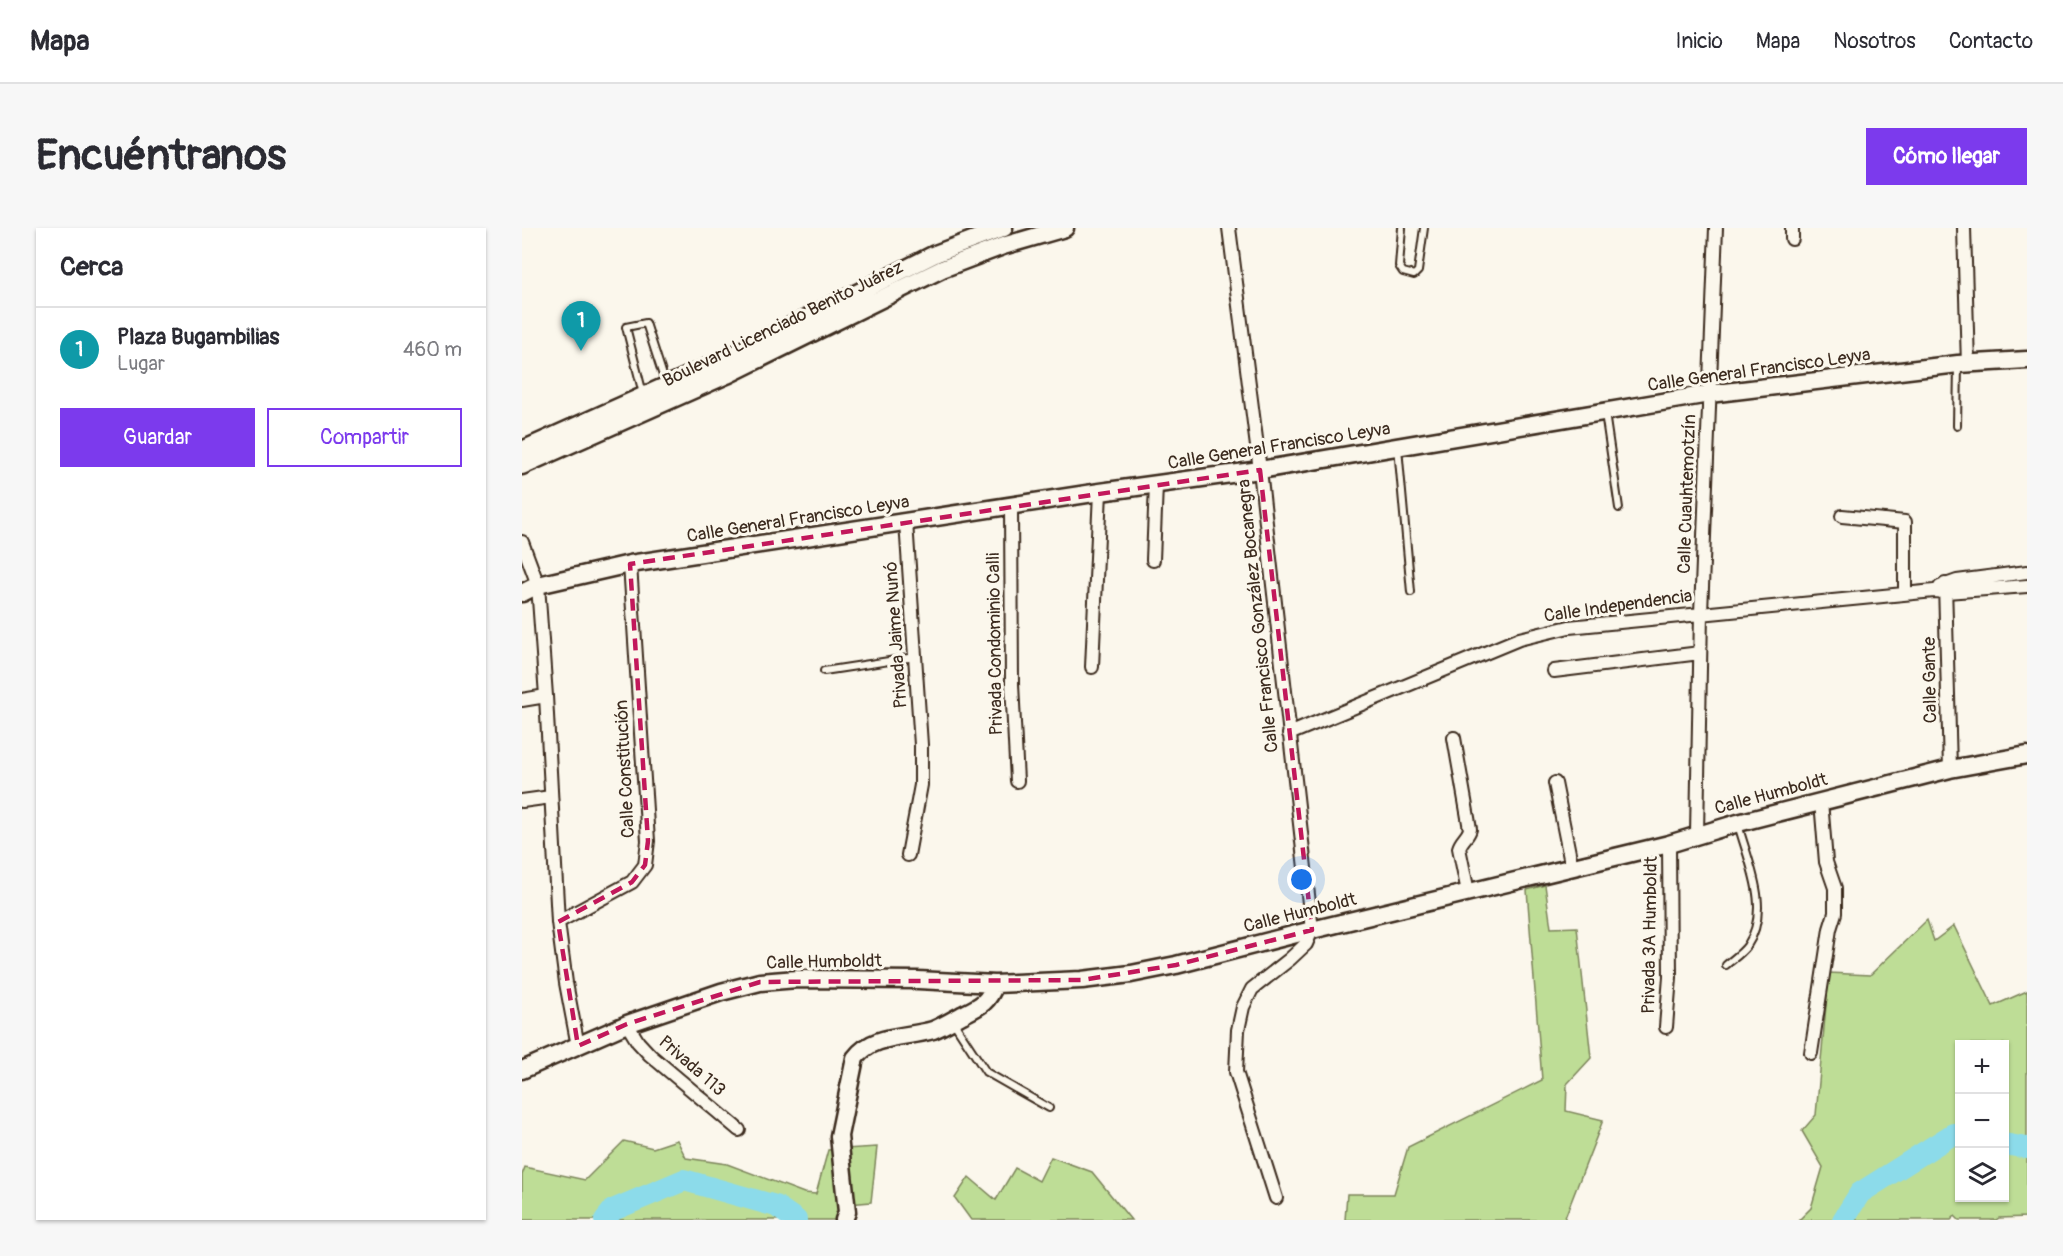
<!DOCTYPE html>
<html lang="es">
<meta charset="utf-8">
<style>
:root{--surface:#fff;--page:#f7f7f7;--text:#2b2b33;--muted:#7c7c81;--line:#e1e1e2;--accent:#7c3aed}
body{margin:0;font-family:Pangolin,sans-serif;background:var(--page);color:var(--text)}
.controls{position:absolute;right:18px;bottom:18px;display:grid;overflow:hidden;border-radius:0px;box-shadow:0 2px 4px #0004}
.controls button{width:54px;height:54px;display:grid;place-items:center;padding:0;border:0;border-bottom:2px solid var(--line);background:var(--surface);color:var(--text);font:30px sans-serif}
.you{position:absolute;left:780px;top:652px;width:21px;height:21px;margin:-15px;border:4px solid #fff;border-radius:50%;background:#1a73e8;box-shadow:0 0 0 9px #1a73e833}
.badge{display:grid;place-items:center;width:39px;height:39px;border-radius:50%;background:var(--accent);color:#fff;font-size:20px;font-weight:700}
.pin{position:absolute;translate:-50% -50px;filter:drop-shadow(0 2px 3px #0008)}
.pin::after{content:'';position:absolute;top:32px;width:21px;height:18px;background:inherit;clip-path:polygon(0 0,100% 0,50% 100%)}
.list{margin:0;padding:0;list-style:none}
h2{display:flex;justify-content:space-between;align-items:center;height:78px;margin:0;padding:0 24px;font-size:26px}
h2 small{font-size:20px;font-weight:400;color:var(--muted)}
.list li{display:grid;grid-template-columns:39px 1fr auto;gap:18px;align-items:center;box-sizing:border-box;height:84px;padding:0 24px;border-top:2px solid var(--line)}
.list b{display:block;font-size:22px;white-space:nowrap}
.list p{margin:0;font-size:20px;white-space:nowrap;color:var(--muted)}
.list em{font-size:20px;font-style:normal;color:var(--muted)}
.actions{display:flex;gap:12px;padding:18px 24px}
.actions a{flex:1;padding:14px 0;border:2px solid var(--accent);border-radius:0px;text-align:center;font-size:21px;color:var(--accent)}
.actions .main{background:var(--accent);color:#fff}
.icon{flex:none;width:33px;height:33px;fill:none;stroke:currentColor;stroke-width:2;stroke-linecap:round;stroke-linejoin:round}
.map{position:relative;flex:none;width:1505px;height:992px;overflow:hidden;border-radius:0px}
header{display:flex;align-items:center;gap:36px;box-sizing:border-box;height:84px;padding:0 30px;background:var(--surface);border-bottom:2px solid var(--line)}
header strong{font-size:28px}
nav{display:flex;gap:33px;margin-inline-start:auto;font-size:21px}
.intro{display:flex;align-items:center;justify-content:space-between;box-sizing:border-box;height:144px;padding:0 36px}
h1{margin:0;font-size:42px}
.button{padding:15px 27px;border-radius:0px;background:var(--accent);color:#fff;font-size:21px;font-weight:700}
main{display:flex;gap:36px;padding:0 36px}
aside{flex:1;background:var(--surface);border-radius:0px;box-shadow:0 2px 4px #0004}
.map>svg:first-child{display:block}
.green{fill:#bedd96;stroke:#7c845a;stroke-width:1.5;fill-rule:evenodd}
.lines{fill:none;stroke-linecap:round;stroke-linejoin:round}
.river{stroke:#8cdbea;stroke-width:22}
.lane-casing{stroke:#3b2a1e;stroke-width:10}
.street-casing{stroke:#3b2a1e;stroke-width:16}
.secondary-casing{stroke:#3b2a1e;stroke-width:21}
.lane{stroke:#fbf7ec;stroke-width:6}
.street{stroke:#fbf7ec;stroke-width:12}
.secondary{stroke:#fbf7ec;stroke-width:16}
.marked{fill:none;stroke:#c2185b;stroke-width:4.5;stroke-dasharray:12 8;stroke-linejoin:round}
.labels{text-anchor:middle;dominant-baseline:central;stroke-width:6;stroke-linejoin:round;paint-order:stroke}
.street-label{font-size:18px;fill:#3b2a1e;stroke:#fbf7ec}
</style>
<header>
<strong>Mapa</strong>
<nav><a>Inicio</a><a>Mapa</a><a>Nosotros</a><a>Contacto</a></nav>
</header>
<div class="intro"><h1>Encuéntranos</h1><a class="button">Cómo llegar</a></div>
<main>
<aside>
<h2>Cerca<small></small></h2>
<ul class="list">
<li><span class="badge" style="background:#0f9aa8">1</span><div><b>Plaza Bugambilias</b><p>Lugar</p></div><em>460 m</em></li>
</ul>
<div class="actions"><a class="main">Guardar</a><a>Compartir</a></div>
</aside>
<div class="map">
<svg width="1505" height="992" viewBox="0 0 1505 992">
<rect width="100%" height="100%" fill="#fbf7ec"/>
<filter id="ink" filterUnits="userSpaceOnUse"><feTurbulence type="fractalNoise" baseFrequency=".0167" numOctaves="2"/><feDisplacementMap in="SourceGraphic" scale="12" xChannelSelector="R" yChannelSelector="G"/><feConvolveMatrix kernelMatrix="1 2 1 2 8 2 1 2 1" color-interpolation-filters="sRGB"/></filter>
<g filter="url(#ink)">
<!-- green -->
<path class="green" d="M1023 657 1029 700 1055 699 1069 830 1045 856 1044 883 1081 892 1042 992H823L825 966H872L886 919 1020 852 1005 662Z
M1405 692 1412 713 1432 698 1471 778 1505 763V989L1477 990 1474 992H1437L1433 988 1429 992H1277L1289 980 1301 939 1280 903 1294 887 1307 745 1348 747ZM1438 816H1482V970H1438Z
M155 912 164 930 205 936 282 965 294 966 306 922 355 919 349 974 326 976 324 992H0V947L3 939 63 952 102 913 131 920Z
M529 929 570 944 609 992H449L433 970 447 949 474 972 493 940 517 953Z"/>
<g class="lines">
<!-- river -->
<path class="river" d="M1482 916 1505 920
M83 992 91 982 162 952 254 978 274 992
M1321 992 1338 965 1431 906 1438 907"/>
<defs>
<path id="lane" d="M880 0 877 38 881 44 892 47 896 43 902 0
M121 166 104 99 124 95 144 157
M1083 185 1097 280
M1435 198 1436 137
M876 220 889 364
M302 443 393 429
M1204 737C1211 731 1220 725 1225 718 1250 681 1226 634 1216 596
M430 792 464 844 527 880"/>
<path id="street" d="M707 0 738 242 790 702 784 716 768 731 730 761 721 779 716 802 714 844 754 970
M1442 0 1446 137
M1270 11V0
M489 278 490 456 495 553
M1320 288 1383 294V366
M384 294 399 517V557L386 627
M0 314 16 357 24 468 36 694 44 755 56 818
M631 332 634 257
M1423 356 1428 541
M1418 359 1435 353 1505 344
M570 439 578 264
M1032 443 1178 425
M0 472 24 468
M767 506 997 411 1047 399 1412 363 1424 364 1505 358
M932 510 948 601C946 609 939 612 937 620L946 664
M1033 555 1050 640
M0 573 29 569
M1175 606 1179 385 1194 0
M36 694 110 654 123 637 126 613 108 336
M105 796 116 814 128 827 217 902
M1144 799 1148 749 1147 616
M1289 825 1308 701 1313 685V660L1304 634 1299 573"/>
<path id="secondary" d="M0 222 197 134 413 26 482 0
M0 238 205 147 420 41 481 18 543 0
M0 365 16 357 108 336 578 264 738 242 1187 166 1436 136 1505 132
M0 842 105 796 199 764 238 754 275 751 396 752 473 756 560 752 609 746 654 737 790 702 1147 616 1216 595 1428 541 1505 527
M322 992 325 984 317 908 333 830C351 806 384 810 411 802 421 798 431 792 440 787 458 778 466 775 473 756"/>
</defs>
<!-- lane casing -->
<use href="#lane" class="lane-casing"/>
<!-- street casing -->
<use href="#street" class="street-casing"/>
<!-- secondary casing -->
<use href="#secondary" class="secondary-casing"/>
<!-- lane -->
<use href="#lane" class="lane"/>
<!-- street -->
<use href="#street" class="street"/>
<!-- secondary -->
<use href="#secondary" class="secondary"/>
</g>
</g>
<!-- marked area -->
<path class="marked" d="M738 242 790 702 654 737 560 752 238 754 105 796 56 818 36 694 110 654 123 637 126 613 108 336Z"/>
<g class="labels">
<!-- street labels -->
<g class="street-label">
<text transform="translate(261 96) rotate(-26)">Boulevard Licenciado Benito Juárez</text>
<text transform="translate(1237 142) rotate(-8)">Calle General Francisco Leyva</text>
<text transform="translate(757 218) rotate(-9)">Calle General Francisco Leyva</text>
<text transform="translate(1165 266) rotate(-88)">Calle Cuauhtemotzín</text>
<text transform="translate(276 291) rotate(-9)">Calle General Francisco Leyva</text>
<text transform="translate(1096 378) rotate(-8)">Calle Independencia</text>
<text transform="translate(736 388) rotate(-96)">Calle Francisco González Bocanegra</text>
<text transform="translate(374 407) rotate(-94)">Privada Jaime Nunó</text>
<text transform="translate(473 416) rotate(-91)">Privada Condominio Calli</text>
<text transform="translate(1408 452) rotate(-91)">Calle Gante</text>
<text transform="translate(103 541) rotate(-93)">Calle Constitución</text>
<text transform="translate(1249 566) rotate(-15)">Calle Humboldt</text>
<text transform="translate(778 685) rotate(-14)">Calle Humboldt</text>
<text transform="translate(1128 707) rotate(-89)">Privada 3A Humboldt</text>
<text transform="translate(302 734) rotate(-1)">Calle Humboldt</text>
<text transform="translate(170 838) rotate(41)">Privada 113</text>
</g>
</g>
</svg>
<div class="controls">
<button>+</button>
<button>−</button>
<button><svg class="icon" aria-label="layers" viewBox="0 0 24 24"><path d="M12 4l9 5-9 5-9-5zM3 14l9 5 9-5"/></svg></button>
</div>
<div class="you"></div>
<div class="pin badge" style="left:59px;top:123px;background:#0f9aa8">1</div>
</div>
</main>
